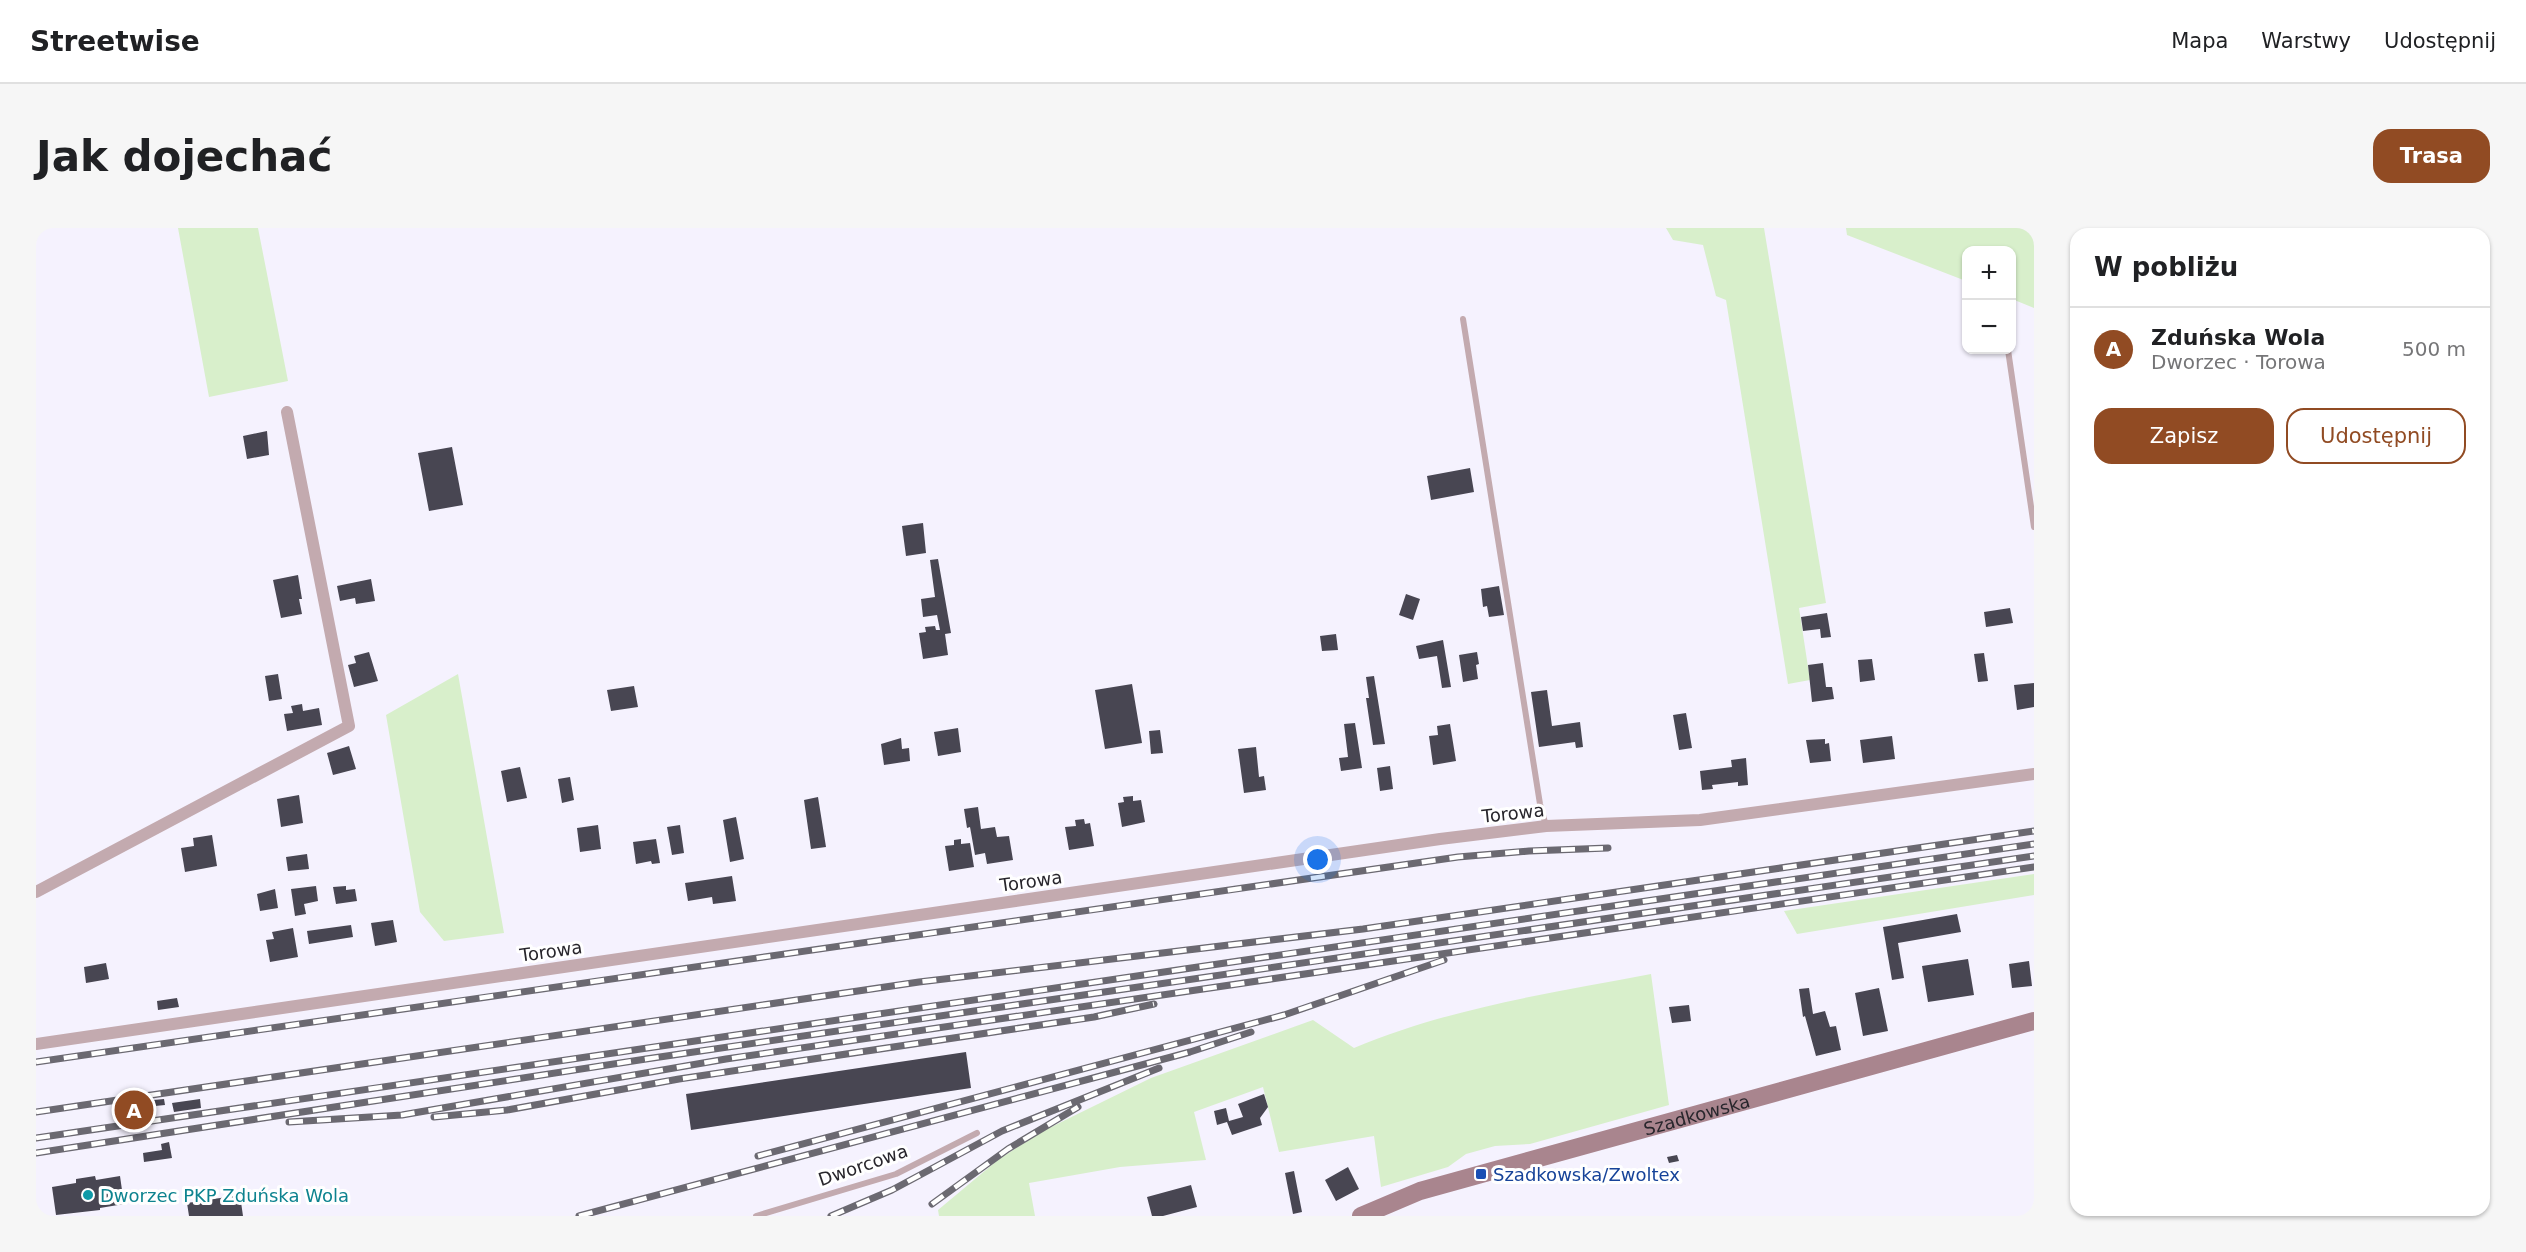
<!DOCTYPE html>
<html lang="pl">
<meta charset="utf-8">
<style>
:root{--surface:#fff;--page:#f6f6f6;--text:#202124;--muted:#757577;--line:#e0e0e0;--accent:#914b23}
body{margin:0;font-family:"DejaVu Sans",sans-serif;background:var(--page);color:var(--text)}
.controls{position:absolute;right:18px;top:18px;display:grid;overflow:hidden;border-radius:12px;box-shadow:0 2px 4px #0004}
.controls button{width:54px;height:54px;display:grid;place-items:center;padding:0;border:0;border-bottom:2px solid var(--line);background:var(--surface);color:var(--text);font:30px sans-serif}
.you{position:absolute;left:1282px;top:632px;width:21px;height:21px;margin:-15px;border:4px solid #fff;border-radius:50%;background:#1a73e8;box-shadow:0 0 0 9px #1a73e833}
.badge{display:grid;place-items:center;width:39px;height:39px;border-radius:50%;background:var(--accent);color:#fff;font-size:20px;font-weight:700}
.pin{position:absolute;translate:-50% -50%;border:3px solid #fff;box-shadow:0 2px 6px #0006}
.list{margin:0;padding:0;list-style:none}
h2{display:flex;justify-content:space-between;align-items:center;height:78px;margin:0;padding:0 24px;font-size:26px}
h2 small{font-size:20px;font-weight:400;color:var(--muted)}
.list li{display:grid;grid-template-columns:39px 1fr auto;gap:18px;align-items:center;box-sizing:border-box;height:84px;padding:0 24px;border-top:2px solid var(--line)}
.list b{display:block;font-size:22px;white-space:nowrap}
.list p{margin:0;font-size:20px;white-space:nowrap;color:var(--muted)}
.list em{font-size:20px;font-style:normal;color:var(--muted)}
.actions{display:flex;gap:12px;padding:18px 24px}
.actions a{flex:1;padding:14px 0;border:2px solid var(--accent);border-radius:18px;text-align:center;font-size:21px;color:var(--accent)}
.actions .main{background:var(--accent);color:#fff}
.map{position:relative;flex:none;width:1998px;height:988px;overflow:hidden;border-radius:18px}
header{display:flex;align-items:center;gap:36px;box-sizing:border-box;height:84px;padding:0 30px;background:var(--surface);border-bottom:2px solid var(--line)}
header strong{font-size:28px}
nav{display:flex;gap:33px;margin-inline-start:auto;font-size:21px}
.intro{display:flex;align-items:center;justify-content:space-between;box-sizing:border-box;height:144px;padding:0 36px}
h1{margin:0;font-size:42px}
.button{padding:15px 27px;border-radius:18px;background:var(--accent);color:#fff;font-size:21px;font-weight:700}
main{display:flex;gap:36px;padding:0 36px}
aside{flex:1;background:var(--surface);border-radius:18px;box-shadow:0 2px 4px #0004}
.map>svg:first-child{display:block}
.green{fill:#d8efcb}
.building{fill:#484652}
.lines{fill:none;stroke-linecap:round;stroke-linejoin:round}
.lane{stroke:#c3aaaf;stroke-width:6}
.street{stroke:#c3aaaf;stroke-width:12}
.secondary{stroke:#a9858e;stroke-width:18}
.rail-casing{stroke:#6b6971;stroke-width:7}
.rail{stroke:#fff;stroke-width:4.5;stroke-dasharray:14;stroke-linecap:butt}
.transit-dot{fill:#1a4fb4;stroke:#fff;stroke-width:2}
.culture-dot{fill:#0f9aa8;stroke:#fff;stroke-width:2}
.labels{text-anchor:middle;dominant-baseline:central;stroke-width:6;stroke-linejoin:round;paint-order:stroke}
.street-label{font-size:18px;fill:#28262c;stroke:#fff}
.transit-label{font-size:18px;fill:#164399;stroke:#fff;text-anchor:start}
.culture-label{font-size:18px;fill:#0d838f;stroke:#fff;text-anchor:start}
</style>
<header>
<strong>Streetwise</strong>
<nav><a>Mapa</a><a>Warstwy</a><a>Udostępnij</a></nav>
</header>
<div class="intro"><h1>Jak dojechać</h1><a class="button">Trasa</a></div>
<main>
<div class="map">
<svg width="1998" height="988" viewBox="0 0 1998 988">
<rect width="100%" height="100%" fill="#f5f2fe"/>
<!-- green -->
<path class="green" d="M142 0H222L252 153 173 169Z
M1630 0H1728L1790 375 1763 380 1774 452 1752 456 1690 72 1680 68 1667 17 1637 12Z
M1810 0H1998V80L1976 71V22H1930V53L1811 7Z
M422 446 468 705 408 713 384 684 350 487Z
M1998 646V667L1761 706 1748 683Z
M1615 746 1633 877 1494 916 1459 918 1430 926 1412 939 1345 959 1338 908 1243 924 1227 859 1158 884 1170 932 1084 939 993 955 999 988H903L902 982 963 931 1009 902 1115 850 1277 792 1318 820C1413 780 1515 765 1615 746Z"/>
<!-- building -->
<path class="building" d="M231 203 233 227 211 231 207 208Z
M416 219 427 277 393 283 382 225Z
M1434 240 1438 264 1395 272 1391 248Z
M887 295 890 325 870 328 866 298Z
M902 331 915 405 909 406 912 427 887 431 883 405 890 404 889 399 899 398 900 402H904L901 387 887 389 885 371 899 369 894 332Z
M262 347 266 371H263L266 386 245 390 237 352Z
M335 351 339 373 320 376 319 370 304 373 301 358Z
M1463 358 1468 387 1453 389 1451 378 1447 379 1445 361Z
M1370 366 1384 371 1377 392 1363 387Z
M1974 380 1977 395 1950 399 1948 384Z
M1791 385 1795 409 1785 410 1784 401 1767 403 1765 389Z
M1300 406 1302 422 1286 423 1284 408Z
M1407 412 1415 459 1406 460 1401 428 1383 431 1380 418Z
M333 424 342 453 318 459 312 437 320 435 318 428Z
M1441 424 1443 436 1440 437 1442 451 1427 454 1423 427Z
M1948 425 1952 453 1942 454 1938 426Z
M1836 431 1839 452 1824 454 1822 432Z
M1787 435 1790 459H1796L1798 471 1776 474 1772 437Z
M242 446 246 471 233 473 229 448Z
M1338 448 1349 516 1337 517 1330 470H1333L1330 449Z
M1998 455V479L1981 482 1978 457Z
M1096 456 1106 515 1069 521 1059 462Z
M598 458 602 479 575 483 571 462Z
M1511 462 1516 498 1544 494 1547 519 1540 520 1539 514 1503 519 1495 464Z
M266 476 267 483 283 480 286 497 251 503 248 486 257 485 255 478Z
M1650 485 1656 520 1643 522 1637 487Z
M1319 495 1326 540 1305 543 1303 530 1312 529 1308 496Z
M1414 496 1420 533 1397 537 1393 508 1402 507 1401 498Z
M922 500 925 524 902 528 898 504Z
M1124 502 1127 525 1115 526 1113 503Z
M1856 508 1859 531 1827 535 1824 512Z
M865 510 866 521 873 520 874 533 848 537 845 516Z
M1789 511V516L1793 515 1795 533 1774 535 1770 512Z
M313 518 320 541 297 547 291 525Z
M1220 519 1223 549 1228 548 1230 562 1208 565 1202 521Z
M1710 530 1712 557 1702 558V554L1676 557 1677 561 1666 562 1664 543 1696 539 1695 532Z
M1354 538 1357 561 1344 563 1341 540Z
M484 539 491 570 471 574 465 543Z
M534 549 538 572 526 575 522 551Z
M263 567 267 595 245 599 241 571Z
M1097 568V573L1105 572 1109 594 1086 599 1082 575 1088 574 1087 569Z
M782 569 790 619 775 621 768 572Z
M942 579 945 601 959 599 961 609 973 608 977 632 951 636 949 625 939 627 934 599 931 600 928 581Z
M700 589 708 631 694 634 687 592Z
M1048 591 1049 596 1054 595 1058 618 1033 622 1029 599 1040 598 1039 592Z
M562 597 565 621 544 624 541 600Z
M644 597 648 625 636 627 631 599Z
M176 607 181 638 149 644 145 620 158 618 157 610Z
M620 611 624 635 616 636 615 633 600 636 597 614Z
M925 611V616L934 615 938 639 913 643 909 618 918 617V612Z
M271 626 273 641 252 643 250 629Z
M696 648 700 673 677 676 676 669 652 673 649 655Z
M280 658 282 673 268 676 270 686 259 688 255 661Z
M310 658V662L319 661 321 673 300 676 297 659Z
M239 661 242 680 224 683 221 666Z
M1921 686 1925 704 1862 715 1868 750 1856 752 1847 699Z
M357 692 361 714 339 718 335 695Z
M315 697 317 709 273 716 271 703Z
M257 700 262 729 234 734 230 712 238 711 236 704Z
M1932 731 1938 767 1892 774 1886 738Z
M1993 733 1996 758 1976 760 1973 736Z
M70 735 73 751 50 755 48 739Z
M1773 760 1777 786 1789 783 1794 799 1800 798 1805 822 1780 828 1769 788 1767 789 1763 761Z
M1843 760 1852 803 1827 808 1819 765Z
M141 770 143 779 122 782 121 773Z
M1653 777 1655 793 1636 795 1633 779Z
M930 824 935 860 655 902 650 866Z
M1228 866 1232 879 1224 890 1226 897 1196 907 1191 894 1181 897 1178 883 1190 880 1193 893 1207 889 1202 876Z
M128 871 129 877 119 878 118 872Z
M164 871 165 880 138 884 136 875Z
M133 914 136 930 108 934 107 925 126 922 125 916Z
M1641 927 1643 933 1633 935 1631 929Z
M1312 939 1323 961 1300 973 1289 952Z
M1258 943 1266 984 1257 986 1249 945Z
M59 948 60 952 84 948 88 976 64 980V982L20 987 16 959 40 955V951Z
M1155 957 1161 979 1127 988H1116L1111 969Z
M204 967 207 988H153L151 975Z"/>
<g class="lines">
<!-- lane -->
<path class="lane" d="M1427 91 1504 576 1510 598
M1972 122 1998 299
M720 988 860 946 941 905"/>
<!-- street -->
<path class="street" d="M0 664 313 498 251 184
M0 816 1404 611 1510 598 1664 592 1998 546"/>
<!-- secondary -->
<path class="secondary" id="s1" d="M1325 988 1384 963 1998 793"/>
<defs>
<path id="rail" d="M0 834 1422 629 1493 623 1572 620
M0 884 883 754 1327 701 1998 603
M398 889 471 882 643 851 1058 789 1118 776
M253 894 366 887 690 831 1998 639
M0 910 1998 616
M0 925 610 831 1998 628
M722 928 1248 787 1408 732
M896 976 972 921 1042 879
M543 988 1154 824 1215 804
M795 988 856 962 966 903 1123 840"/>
</defs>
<!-- rail casing -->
<use href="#rail" class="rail-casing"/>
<!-- rail -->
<use href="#rail" class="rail"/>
</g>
<!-- markers -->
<rect class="transit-dot" x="1439" y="940" width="12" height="12" rx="3"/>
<circle class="culture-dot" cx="52" cy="967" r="6"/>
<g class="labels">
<!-- street labels -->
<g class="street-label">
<text transform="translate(1477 585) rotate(-6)">Torowa</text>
<text transform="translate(995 653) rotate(-8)">Torowa</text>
<text transform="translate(515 723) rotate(-8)">Torowa</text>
<text stroke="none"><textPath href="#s1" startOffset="351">Szadkowska</textPath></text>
<text transform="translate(827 937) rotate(-19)">Dworcowa</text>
</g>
<!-- transit labels -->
<g class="transit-label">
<text x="1457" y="946">Szadkowska/Zwoltex</text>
</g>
<!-- culture labels -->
<g class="culture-label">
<text x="64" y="967">Dworzec PKP Zduńska Wola</text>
</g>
</g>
</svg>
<div class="controls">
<button>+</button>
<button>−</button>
</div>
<div class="you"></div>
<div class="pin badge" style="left:98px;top:882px">A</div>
</div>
<aside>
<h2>W pobliżu<small></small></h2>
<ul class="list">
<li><span class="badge">A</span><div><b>Zduńska Wola</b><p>Dworzec · Torowa</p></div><em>500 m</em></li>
</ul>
<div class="actions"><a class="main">Zapisz</a><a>Udostępnij</a></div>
</aside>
</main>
